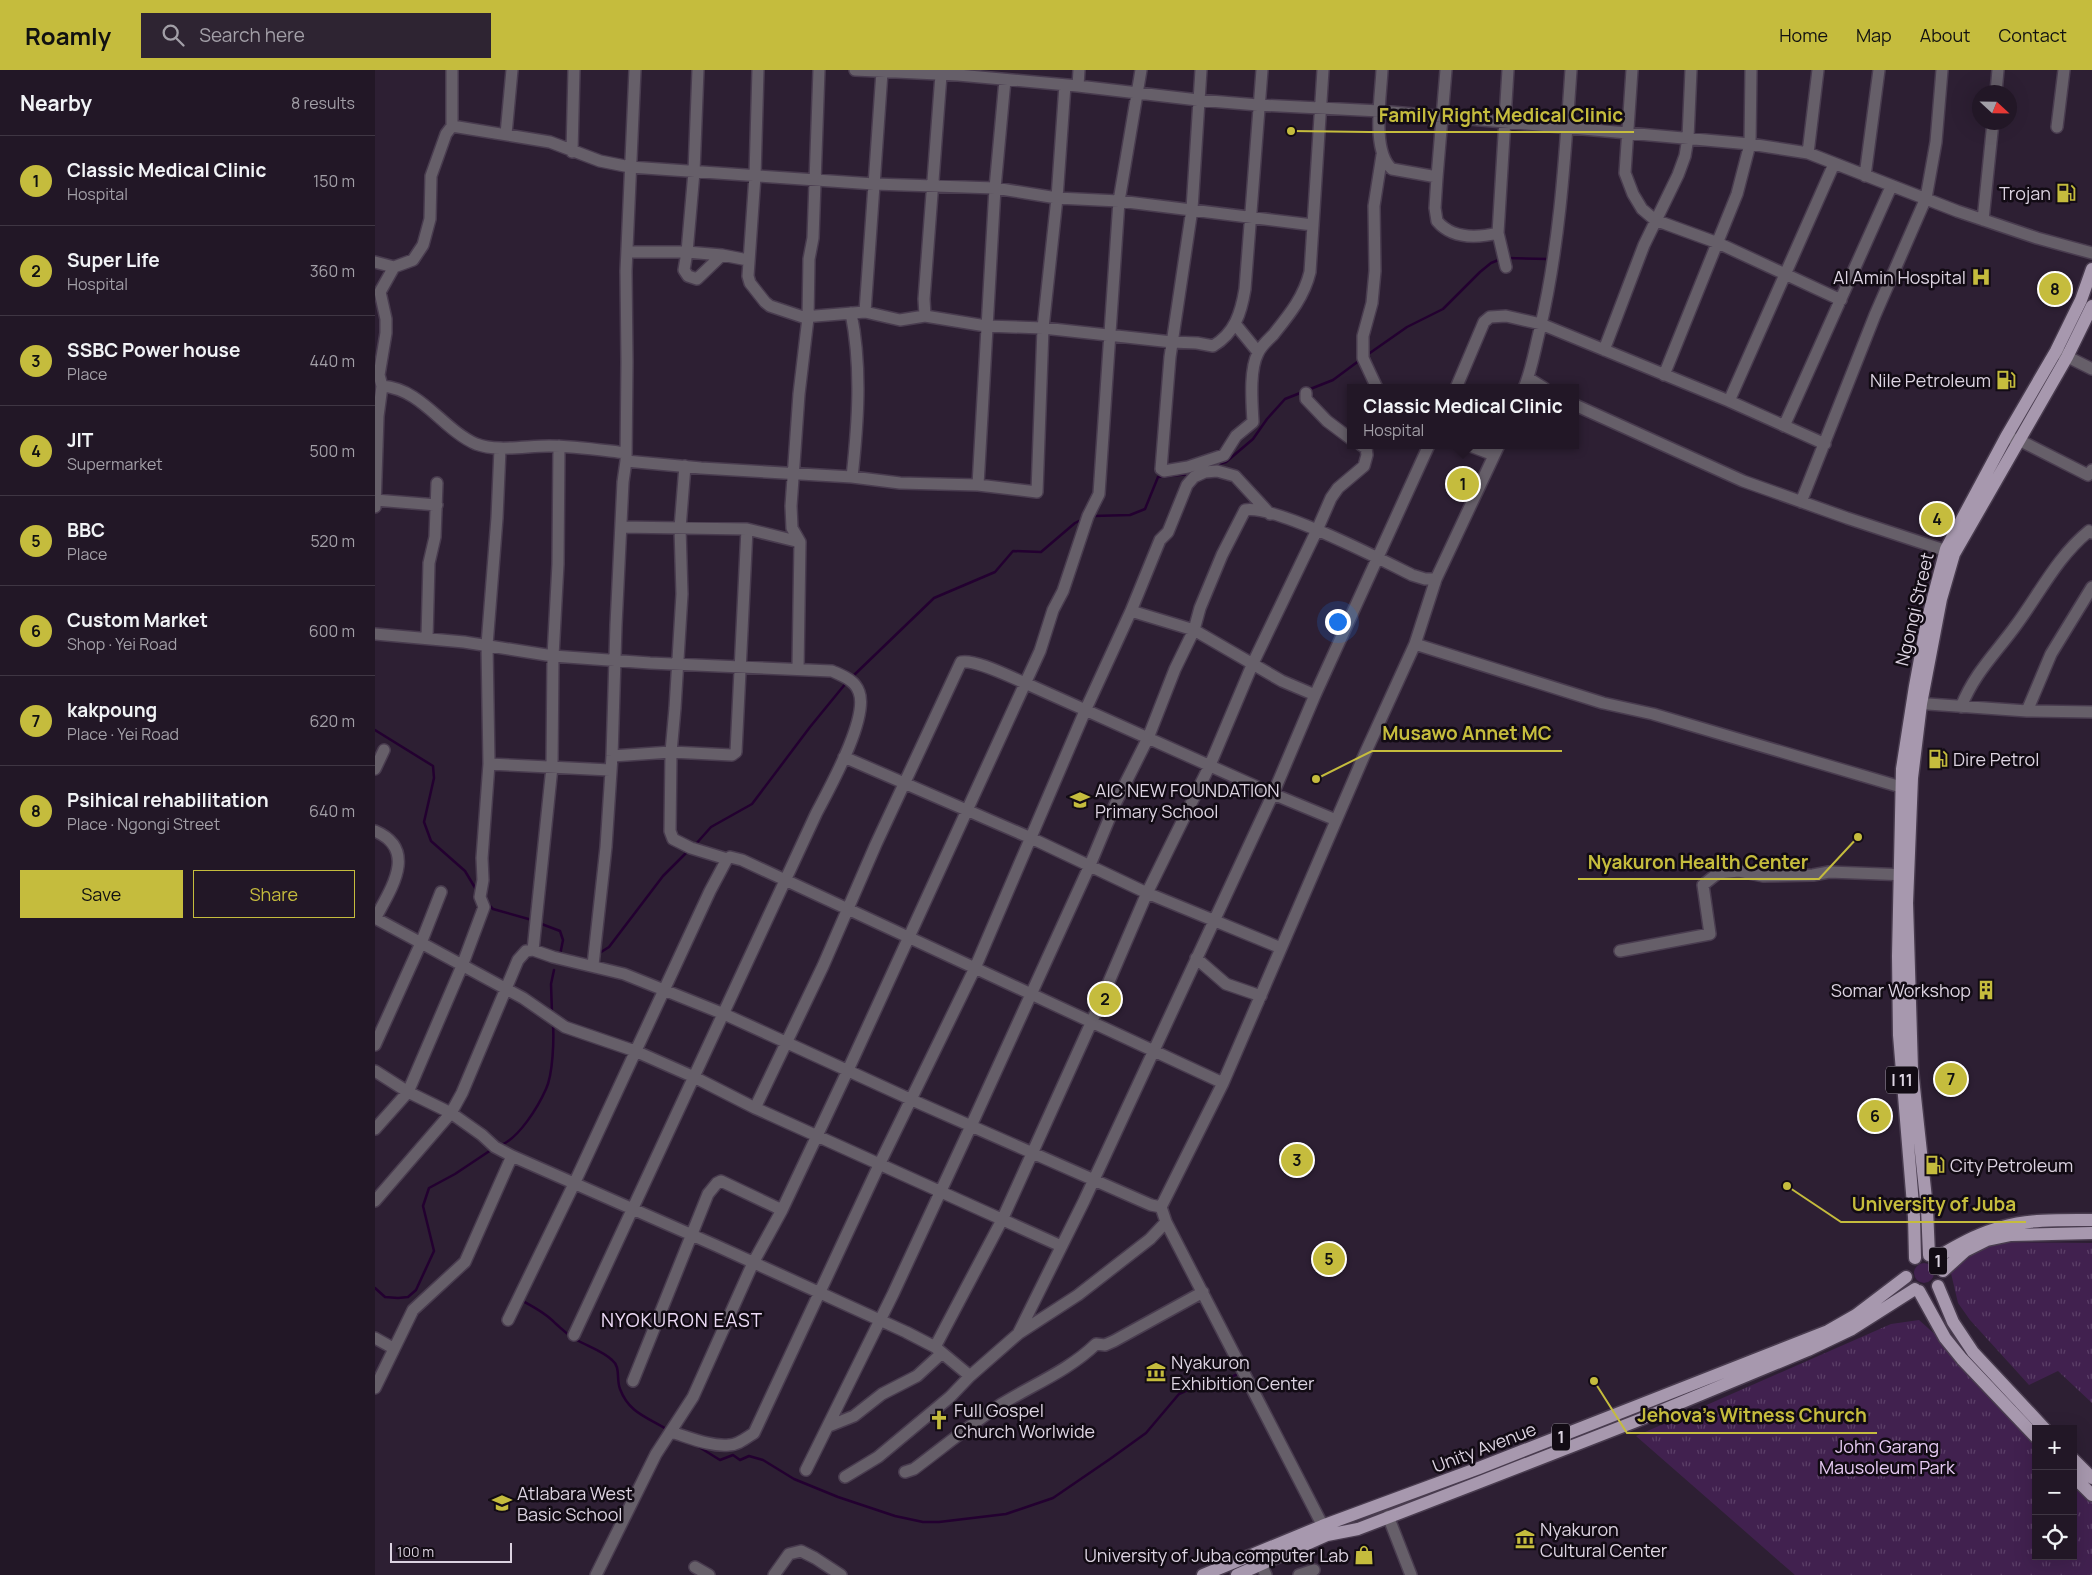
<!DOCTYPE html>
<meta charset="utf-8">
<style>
:root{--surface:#221726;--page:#2e2432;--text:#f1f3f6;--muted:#a29fa7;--line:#3f3643;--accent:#c5bc3d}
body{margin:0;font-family:Manrope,sans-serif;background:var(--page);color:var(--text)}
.controls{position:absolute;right:15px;bottom:15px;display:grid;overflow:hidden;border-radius:0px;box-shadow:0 5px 20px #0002}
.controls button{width:45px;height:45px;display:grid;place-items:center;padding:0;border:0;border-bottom:1px solid var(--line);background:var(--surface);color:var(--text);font:25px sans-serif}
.compass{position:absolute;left:1597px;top:15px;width:45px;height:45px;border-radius:50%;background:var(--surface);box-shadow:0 5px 20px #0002;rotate:112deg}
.scale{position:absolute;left:15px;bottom:12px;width:122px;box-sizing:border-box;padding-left:5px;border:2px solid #dcd3e1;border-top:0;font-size:14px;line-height:18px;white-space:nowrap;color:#dcd3e1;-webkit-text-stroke:4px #120b14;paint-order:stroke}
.you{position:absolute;left:962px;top:551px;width:18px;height:18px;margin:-12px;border:4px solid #fff;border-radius:50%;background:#1a73e8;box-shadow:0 0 0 8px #1a73e833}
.badge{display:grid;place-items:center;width:32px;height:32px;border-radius:50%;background:var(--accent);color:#111;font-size:16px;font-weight:700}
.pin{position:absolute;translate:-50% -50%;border:2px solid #fff;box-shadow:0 1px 5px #0006}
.popup{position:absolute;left:972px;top:314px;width:232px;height:65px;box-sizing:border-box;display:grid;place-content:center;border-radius:0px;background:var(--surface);filter:drop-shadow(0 1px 4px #0005);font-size:16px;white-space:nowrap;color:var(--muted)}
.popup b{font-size:19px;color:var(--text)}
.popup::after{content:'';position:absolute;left:50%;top:100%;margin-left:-10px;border:10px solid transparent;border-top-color:var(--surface)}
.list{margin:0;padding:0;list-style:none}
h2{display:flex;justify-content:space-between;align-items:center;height:65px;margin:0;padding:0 20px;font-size:21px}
h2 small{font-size:16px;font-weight:400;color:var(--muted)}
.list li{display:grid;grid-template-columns:32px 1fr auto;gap:15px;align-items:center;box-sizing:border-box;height:90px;padding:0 20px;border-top:1px solid var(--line)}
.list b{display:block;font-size:19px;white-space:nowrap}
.list p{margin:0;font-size:16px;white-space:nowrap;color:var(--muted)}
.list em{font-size:16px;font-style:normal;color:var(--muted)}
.actions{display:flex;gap:10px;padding:15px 20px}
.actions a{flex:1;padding:11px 0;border:1px solid var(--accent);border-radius:0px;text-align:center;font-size:18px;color:var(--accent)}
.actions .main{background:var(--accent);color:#111}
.icon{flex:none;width:28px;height:28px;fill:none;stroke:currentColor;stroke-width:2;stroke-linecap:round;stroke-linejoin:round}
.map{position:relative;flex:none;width:1717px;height:1505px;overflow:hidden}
header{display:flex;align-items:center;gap:30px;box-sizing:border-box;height:70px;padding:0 25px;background:var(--accent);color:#111}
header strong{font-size:24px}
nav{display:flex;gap:28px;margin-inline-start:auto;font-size:18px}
.search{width:350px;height:45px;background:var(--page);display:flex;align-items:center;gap:12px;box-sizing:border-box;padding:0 18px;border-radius:0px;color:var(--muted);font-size:19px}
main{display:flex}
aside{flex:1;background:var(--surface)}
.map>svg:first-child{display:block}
.grass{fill:url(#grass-tufts)}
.garden{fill:#41214f}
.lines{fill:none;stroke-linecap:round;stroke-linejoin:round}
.stream{stroke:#230030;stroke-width:2.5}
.minor-casing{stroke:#493c4f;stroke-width:14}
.major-casing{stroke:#493c4f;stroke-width:15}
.minor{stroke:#665f69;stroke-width:11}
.major{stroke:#a798ae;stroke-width:12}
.labels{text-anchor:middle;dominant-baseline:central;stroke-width:5;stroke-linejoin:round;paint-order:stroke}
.shield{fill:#120b14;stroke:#9f97a4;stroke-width:1}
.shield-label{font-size:16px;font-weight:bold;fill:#dcd3e1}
.poi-label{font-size:18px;fill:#dcd3e1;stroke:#120b14;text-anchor:start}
.street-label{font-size:18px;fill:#dcd3e1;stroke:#120b14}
.park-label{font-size:18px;fill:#e6caf3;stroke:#120b14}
.neighbourhood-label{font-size:19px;letter-spacing:1px;fill:#ecdaf5;stroke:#120b14}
.leader{fill:none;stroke:#c5bc3d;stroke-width:2}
.callout-dot{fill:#c5bc3d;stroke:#120b14;stroke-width:2}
.callout-label{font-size:19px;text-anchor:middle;font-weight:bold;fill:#c5bc3d;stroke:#120b14;stroke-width:5;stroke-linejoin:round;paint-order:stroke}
</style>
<header>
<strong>Roamly</strong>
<div class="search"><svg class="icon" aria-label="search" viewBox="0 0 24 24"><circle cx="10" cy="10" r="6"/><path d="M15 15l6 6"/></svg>Search here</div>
<nav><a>Home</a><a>Map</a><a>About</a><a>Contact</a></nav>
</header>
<main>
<aside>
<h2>Nearby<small>8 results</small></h2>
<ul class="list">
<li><span class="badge">1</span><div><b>Classic Medical Clinic</b><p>Hospital</p></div><em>150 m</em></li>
<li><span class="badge">2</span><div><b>Super Life</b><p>Hospital</p></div><em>360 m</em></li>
<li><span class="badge">3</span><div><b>SSBC Power house</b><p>Place</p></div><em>440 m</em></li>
<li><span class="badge">4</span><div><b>JIT</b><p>Supermarket</p></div><em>500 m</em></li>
<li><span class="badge">5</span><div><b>BBC</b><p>Place</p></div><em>520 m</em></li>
<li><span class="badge">6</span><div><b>Custom Market</b><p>Shop · Yei Road</p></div><em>600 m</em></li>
<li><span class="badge">7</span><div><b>kakpoung</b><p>Place · Yei Road</p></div><em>620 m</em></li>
<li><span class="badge">8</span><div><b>Psihical rehabilitation</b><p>Place · Ngongi Street</p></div><em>640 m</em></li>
</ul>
<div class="actions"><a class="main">Save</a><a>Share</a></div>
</aside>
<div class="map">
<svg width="1717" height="1505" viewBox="0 0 1717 1505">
<defs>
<pattern id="grass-tufts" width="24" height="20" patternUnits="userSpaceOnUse" patternTransform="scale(1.25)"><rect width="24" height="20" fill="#41214f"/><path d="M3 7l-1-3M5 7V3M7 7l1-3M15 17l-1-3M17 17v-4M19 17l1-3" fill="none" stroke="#5c4068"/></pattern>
</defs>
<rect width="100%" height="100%" fill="#2d1f33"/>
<!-- grass -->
<path class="grass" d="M1620 1172 1717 1173V1333L1683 1301 1654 1315 1595 1250 1583 1233 1575 1199Z
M1544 1250 1563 1267 1661 1372V1486H1698V1412L1717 1432V1505H1420L1261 1366 1516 1254Z"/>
<!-- garden -->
<path class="garden" d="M1539 1203a10 10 0 1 1 20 0a10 10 0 1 1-20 0Z"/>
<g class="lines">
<!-- stream -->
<path class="stream" d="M1132 188 1173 189
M992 285 1032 257 1068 239 1105 202 1116 193 1126 189
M837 396 851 392 878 369 892 349 910 329 958 310 985 290
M718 446 755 445 770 439 783 407 815 404
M477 607 559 528 620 502 638 481 666 482 700 453 708 449
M0 660 58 696 59 708 49 752 56 771 90 801 102 821
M320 775 336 757 377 734 435 657 471 613
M113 834 118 839 157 850
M164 853 185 861 188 870 185 885
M223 884 234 877 288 806 314 780
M177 943 176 914 179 900
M126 1075C144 1068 163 1037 171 1019 178 1004 179 970 178 954
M0 1218 10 1227 23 1228 33 1227 41 1220 59 1181 48 1136 54 1118 80 1104 116 1080
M146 1230C157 1236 171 1243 180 1253 186 1258 189 1262 196 1266
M200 1269C212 1276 228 1281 237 1290 246 1297 241 1309 245 1319 254 1343 272 1347 293 1360
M324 1377 345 1390 358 1385 365 1390 374 1386 388 1390 419 1409 463 1427 520 1446 548 1452H564L631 1444 678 1428 735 1389 771 1363 804 1324 828 1313 843 1312 861 1305"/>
<defs>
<path id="minor" d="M323 0 319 102 312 182 347 185
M383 0 380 106 373 206 375 213 390 232 395 236 428 247 490 242 525 250 550 246 611 256 668 258 797 272 822 273 838 276C860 263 866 243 870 219L887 0
M480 0 583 5 703 16 823 30 883 35 1005 41 1375 74 1433 83 1582 141 1662 168 1717 183
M826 0 817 139 795 287 786 399 789 401 813 397 849 385 861 366 878 352C877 333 874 300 883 283 886 276 893 270 898 265 914 245 929 227 935 202L948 0
M1007 0C1006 25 996 81 1017 99L1062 107
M1071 0 1062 107 1060 138 1062 151C1077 169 1102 168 1123 163
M1257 0 1250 103 1258 124 1267 139 1280 150 1343 173 1466 230
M703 16 704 0
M1621 22 1623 0
M77 56 175 72 225 91 255 97 499 114 620 118 682 128 744 131 938 155
M1682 57 1689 0
M131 64 137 0
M197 82 199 0
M1433 83 1443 0
M1490 106 1504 0
M1608 150 1618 52
M253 182H312L309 200 313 206 322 209 347 185 373 190
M0 192 19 197
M1131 197 1123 163 1133 0
M490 242 507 2
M476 243C487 297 483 353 477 407
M550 246 549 229 566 5
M861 255 883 282
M1229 280 1269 175 1303 105 1310 86 1313 68 1316 0
M1685 283 1717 299
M1289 305 1362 124 1375 74 1376 0
M1153 308 1169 318
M7 316C47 319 67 359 101 374 122 382 151 376 174 376 199 376 225 380 251 383
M1002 318 988 288V266L997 233 1000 201 999 136 1007 85
M1081 318 1109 252 1115 247 1131 246 1166 254 1354 331 1450 374
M1149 318C1157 299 1160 278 1165 259 1185 174 1190 86 1196 0
M931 323V329L952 351 976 369
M1354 331 1459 94
M1200 335 1368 411 1472 448 1578 483
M1409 356 1516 117
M1635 368 1644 370 1713 405 1717 400
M1093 375 1119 385
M251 391 326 398 477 407 525 413 603 415 662 422 668 258 682 128 690 15
M310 396 305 458 307 524 300 638 296 682 295 761 298 769 316 778 352 789
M603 415 620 118 630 10
M0 430 62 435
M1426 432 1500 245 1551 128 1561 72 1567 0
M0 437 3 346 7 316 4 305 11 263V249L5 222 19 197 38 190 48 175 55 149 56 106 71 64 77 56V0
M246 457 372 459 425 472
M0 564 89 572 178 586 275 593 457 601C468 606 480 610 484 622 494 648 454 719 441 744L199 1265
M52 568 54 493 60 467 62 413
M1040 574 1228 633 1278 644 1526 717H1535
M423 599 425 472 417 458 416 436 424 324 433 248 434 189 438 168 444 0
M940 625 907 611 819 560 825 538 847 485 870 440C898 434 1007 490 1037 505L1050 509H1061
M1539 633 1652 641 1717 642
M1586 637C1599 604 1619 585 1639 558 1664 525 1681 488 1714 461L1717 463
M1652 641 1676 584 1717 517
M237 686 296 682 357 685 361 682 372 459
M469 687 656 768 772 823 906 878
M114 694 235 700
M0 699 9 680
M0 761C44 780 15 820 0 849
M0 848 148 928 190 957 260 981 319 1007 380 1038 686 1176
M158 880 177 697 178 586 183 494 184 376
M1245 881 1335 864 1328 815 1343 803 1364 801 1388 806 1438 805 1454 802 1533 805
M821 888 851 914 886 926
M218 895 231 777 237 686 241 555 248 412 251 391 252 292 251 201 260 0
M0 975 46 873 66 822
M0 1001 33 1022 76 1043 107 1065 120 1077 137 1086 342 1176 531 1262 560 1277 595 1306
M380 1038 448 896 501 774 586 592C601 589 635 607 650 613L898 724 961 750
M0 1059 33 1022 87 896 109 837 105 827 108 810 107 788 114 694 112 575 122 448 125 379
M0 1131 76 1043 87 1023 143 890 151 881 158 880 178 887 249 904 349 944 537 1030 776 1135 786 1137
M133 1250 199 1114 335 821 352 789 355 787 367 790 848 1013
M643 1264 709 1131 898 724 940 625 1054 375
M0 1268 18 1278
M560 1277 627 1150 717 951 772 823 835 695 878 593 942 460 956 428 963 418 989 396 992 385 991 378 986 375
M258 1311 333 1124 342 1113 346 1111 407 1140
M0 1318 38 1240 90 1192 137 1086
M454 1356 479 1346 507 1324 542 1306 567 1283
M296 1362C313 1367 336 1377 354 1375 363 1375 371 1368 379 1363L505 1093 600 898 710 641 756 541 785 470 793 462 812 415 819 407 830 402 842 401 860 406 895 444
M431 1400 518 1224 596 1056 715 795 742 730 773 668 800 599 819 560 756 541
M530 1402 539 1399C567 1378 595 1355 625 1335 657 1315 693 1301 721 1274L730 1275 739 1271 828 1222
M470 1407 503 1387 575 1327 595 1306 643 1264 703 1225 775 1169 791 1152
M1013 1446 1036 1505
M951 1462 791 1152 786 1137 848 1013 988 688 1040 574 1061 509 1124 375
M886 1495 891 1505
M320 1497 334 1505
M221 1505 281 1384 318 1327 378 1193 407 1140 473 1000 665 581 678 540 688 521 713 446 724 424 744 131 766 0
M399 1505 414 1484 426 1481 440 1488 466 1505
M924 1505 939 1500"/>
<path id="major" d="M1554 1185 1552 1138 1537 999 1532 833 1537 708 1546 634 1566 529 1579 484 1692 287 1717 236
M1540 1188 1539 1147 1524 965 1523 886 1527 699 1540 616 1552 551 1571 479 1631 367 1681 281 1706 230 1717 199
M1560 1188C1582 1176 1603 1163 1627 1157 1656 1149 1687 1150 1717 1150
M1568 1201 1590 1181 1612 1170 1636 1165 1717 1163
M1563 1216 1578 1252 1598 1282 1670 1359
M1544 1221 1570 1268 1587 1289 1661 1367
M1698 1389 1717 1408
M1698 1406 1717 1425
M828 1505 947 1456 1104 1398 1453 1261 1481 1245 1531 1207
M862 1505 952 1465 983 1459 1105 1412 1264 1350 1433 1280 1477 1259 1540 1219"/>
</defs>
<!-- minor casing -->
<use href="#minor" class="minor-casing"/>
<!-- major casing -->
<use href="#major" class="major-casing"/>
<!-- minor -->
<use href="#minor" class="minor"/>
<!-- major -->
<use href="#major" class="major"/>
</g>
<!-- icons -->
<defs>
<symbol id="fuel-bare" viewBox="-9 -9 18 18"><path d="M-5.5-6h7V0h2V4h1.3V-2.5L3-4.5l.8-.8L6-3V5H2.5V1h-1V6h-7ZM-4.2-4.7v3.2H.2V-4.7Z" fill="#c5bc3d" stroke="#120b14" stroke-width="2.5" paint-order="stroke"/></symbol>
<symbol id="hospital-bare" viewBox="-9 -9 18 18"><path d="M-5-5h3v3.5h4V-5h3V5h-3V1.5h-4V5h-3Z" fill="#c5bc3d" stroke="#120b14" stroke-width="2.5" paint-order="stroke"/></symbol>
<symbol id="school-bare" viewBox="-9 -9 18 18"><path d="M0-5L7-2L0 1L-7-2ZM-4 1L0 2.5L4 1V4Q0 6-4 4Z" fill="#c5bc3d" stroke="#120b14" stroke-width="2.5" paint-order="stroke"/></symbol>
<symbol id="building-bare" viewBox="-9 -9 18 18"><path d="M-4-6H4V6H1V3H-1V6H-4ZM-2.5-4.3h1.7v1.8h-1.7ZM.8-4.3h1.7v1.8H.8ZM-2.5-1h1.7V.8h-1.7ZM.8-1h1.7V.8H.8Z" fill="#c5bc3d" stroke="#120b14" stroke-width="2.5" paint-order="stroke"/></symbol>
<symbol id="museum-bare" viewBox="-9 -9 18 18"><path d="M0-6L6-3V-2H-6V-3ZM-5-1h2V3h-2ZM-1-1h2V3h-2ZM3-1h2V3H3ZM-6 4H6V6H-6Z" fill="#c5bc3d" stroke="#120b14" stroke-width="2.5" paint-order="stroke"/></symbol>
<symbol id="church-bare" viewBox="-9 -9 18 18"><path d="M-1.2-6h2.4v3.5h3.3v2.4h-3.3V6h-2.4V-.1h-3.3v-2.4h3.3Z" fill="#c5bc3d" stroke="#120b14" stroke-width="2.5" paint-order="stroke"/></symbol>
<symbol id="shop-bare" viewBox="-9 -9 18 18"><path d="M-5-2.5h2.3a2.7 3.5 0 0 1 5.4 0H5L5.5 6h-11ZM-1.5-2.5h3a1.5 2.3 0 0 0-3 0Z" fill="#c5bc3d" stroke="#120b14" stroke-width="2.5" paint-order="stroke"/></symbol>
</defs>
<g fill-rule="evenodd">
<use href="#fuel-bare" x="1677" y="109" width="28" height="28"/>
<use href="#hospital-bare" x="1592" y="193" width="28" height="28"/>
<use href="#fuel-bare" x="1617" y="296" width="28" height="28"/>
<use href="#fuel-bare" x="1549" y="675" width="28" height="28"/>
<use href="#school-bare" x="691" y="716" width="28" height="28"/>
<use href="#building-bare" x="1597" y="906" width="28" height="28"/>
<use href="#fuel-bare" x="1546" y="1081" width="28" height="28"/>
<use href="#museum-bare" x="767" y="1288" width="28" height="28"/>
<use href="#church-bare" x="550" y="1336" width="28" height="28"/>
<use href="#school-bare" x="113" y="1419" width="28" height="28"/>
<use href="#museum-bare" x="1136" y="1455" width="28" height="28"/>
<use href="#shop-bare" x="975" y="1471" width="28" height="28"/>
</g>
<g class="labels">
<!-- shield labels -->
<g class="shield">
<rect x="1511" y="996.5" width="32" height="27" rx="4"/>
<rect x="1554" y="1177.5" width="18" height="27" rx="4"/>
<rect x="1177" y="1353.5" width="18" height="27" rx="4"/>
</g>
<g class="shield-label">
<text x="1527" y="1010">I 11</text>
<text x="1563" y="1191">1</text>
<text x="1186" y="1367">1</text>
</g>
<!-- poi labels -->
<g class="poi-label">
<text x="1676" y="123" text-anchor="end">Trojan</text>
<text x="1591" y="207" text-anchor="end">Al Amin Hospital</text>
<text x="1616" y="310" text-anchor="end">Nile Petroleum</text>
<text x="1578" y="689">Dire Petrol</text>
<text x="720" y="720">AIC NEW FOUNDATION<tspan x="720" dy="21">Primary School</tspan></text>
<text x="1596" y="920" text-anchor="end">Somar Workshop</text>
<text x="1575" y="1095">City Petroleum</text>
<text x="796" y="1292">Nyakuron<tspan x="796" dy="21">Exhibition Center</tspan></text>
<text x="579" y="1340">Full Gospel<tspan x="579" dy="21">Church Worlwide</tspan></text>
<text x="142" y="1423">Atlabara West<tspan x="142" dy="21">Basic School</tspan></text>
<text x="1165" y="1459">Nyakuron<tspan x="1165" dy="21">Cultural Center</tspan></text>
<text x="974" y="1485" text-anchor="end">University of Juba computer Lab</text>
</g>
<!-- street labels -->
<g class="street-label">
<text transform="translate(1539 539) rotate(-77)">Ngongi Street</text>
<text transform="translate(1109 1377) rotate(-21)">Unity Avenue</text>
</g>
<!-- park labels -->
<g class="park-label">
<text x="1512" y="1376">John Garang<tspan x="1512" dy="21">Mausoleum Park</tspan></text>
</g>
<!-- neighbourhood labels -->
<g class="neighbourhood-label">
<text x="307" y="1250">NYOKURON EAST</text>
</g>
</g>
<!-- callouts -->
<path class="leader" d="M916 61L994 62H1259M941 709L997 681H1187M1483 767L1444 809H1203M1412 1116L1466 1152H1651M1219 1311L1252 1363H1502"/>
<g class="callout-dot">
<circle cx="916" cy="61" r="5"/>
<circle cx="941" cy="709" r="5"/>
<circle cx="1483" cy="767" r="5"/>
<circle cx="1412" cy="1116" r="5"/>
<circle cx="1219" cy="1311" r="5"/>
</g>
<g class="callout-label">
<text x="1126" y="52">Family Right Medical Clinic</text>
<text x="1092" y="670">Musawo Annet MC</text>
<text x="1323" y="799">Nyakuron Health Center</text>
<text x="1559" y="1141">University of Juba</text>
<text x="1377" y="1352">Jehova's Witness Church</text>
</g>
</svg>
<div class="controls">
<button>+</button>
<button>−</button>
<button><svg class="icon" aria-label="locate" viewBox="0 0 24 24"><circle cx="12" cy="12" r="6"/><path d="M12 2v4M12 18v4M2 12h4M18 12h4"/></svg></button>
</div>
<svg class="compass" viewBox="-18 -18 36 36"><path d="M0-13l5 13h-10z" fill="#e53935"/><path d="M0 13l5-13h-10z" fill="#a29fa7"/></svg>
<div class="scale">100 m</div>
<div class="you"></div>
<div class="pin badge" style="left:1088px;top:414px">1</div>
<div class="popup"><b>Classic Medical Clinic</b>Hospital</div>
<div class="pin badge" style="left:730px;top:929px">2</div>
<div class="pin badge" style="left:922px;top:1090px">3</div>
<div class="pin badge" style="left:1562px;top:449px">4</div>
<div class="pin badge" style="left:954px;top:1189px">5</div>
<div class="pin badge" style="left:1500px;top:1046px">6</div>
<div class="pin badge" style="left:1576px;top:1009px">7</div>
<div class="pin badge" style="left:1680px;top:219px">8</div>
</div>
</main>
